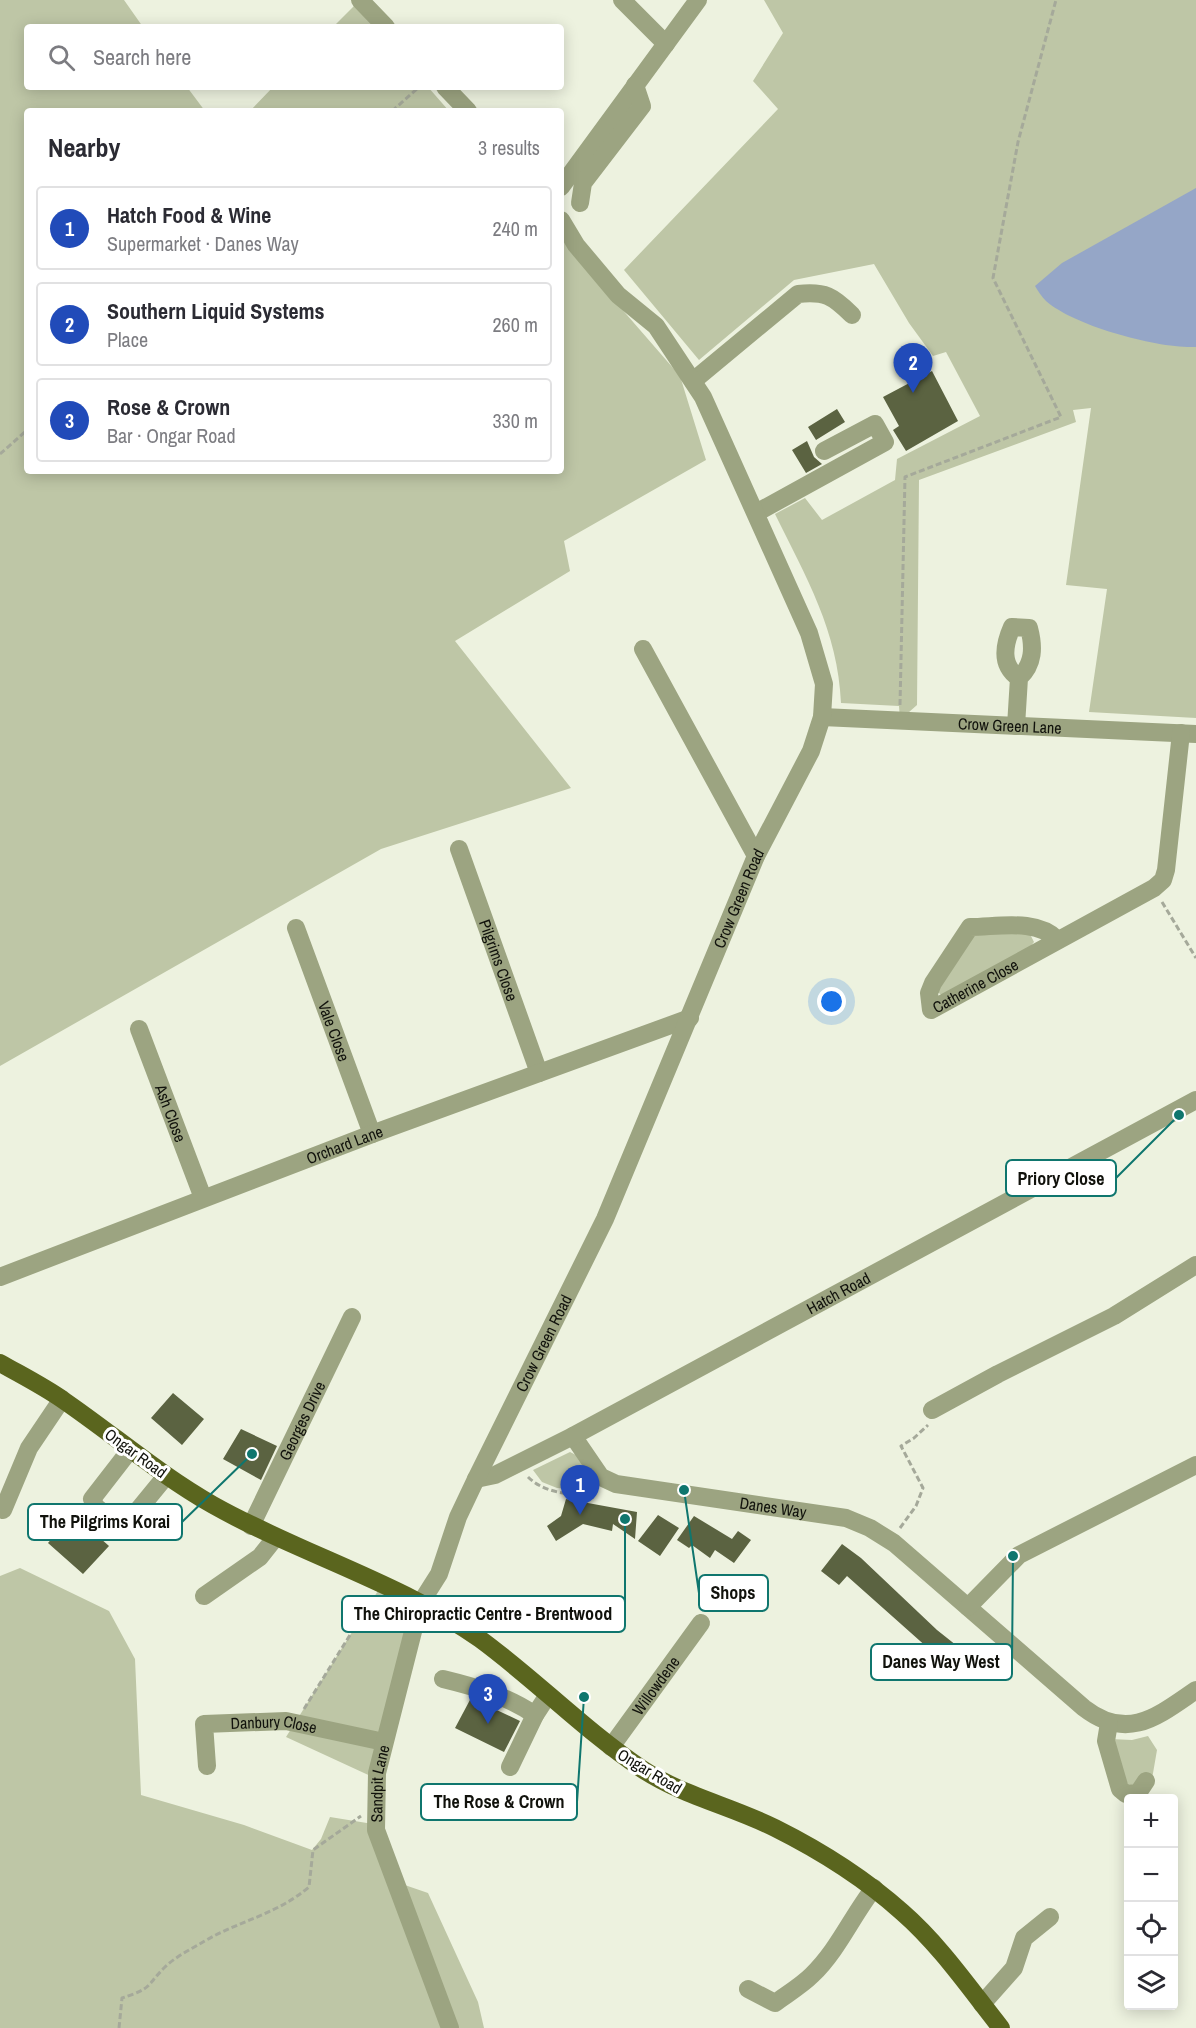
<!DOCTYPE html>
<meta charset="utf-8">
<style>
:root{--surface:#fff;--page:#f2f2f3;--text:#2b2b33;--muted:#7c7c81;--line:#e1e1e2;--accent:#214bb9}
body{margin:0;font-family:"Archivo Narrow",sans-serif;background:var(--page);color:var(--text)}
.controls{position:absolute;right:18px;bottom:18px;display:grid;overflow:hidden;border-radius:6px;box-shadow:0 3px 15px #0003}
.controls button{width:54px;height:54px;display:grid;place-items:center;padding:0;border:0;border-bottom:2px solid var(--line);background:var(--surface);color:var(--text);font:30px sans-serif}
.you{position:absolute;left:832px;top:1002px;width:21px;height:21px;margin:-15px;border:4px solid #fff;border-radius:50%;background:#1a73e8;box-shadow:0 0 0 9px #1a73e833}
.badge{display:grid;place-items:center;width:39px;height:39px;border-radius:50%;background:var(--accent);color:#fff;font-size:20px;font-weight:700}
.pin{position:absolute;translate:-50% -50px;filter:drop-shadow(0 2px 3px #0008)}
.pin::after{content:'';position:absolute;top:32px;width:21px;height:18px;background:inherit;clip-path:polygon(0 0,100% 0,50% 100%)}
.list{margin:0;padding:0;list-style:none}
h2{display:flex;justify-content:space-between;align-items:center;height:78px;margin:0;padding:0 24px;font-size:26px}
h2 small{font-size:20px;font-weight:400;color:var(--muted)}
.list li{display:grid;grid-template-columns:39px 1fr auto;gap:18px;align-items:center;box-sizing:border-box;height:84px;margin:0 12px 12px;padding:0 12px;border:2px solid var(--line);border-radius:6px}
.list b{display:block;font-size:22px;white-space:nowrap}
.list p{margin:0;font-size:20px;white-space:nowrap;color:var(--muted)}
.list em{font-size:20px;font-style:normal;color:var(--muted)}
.icon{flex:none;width:33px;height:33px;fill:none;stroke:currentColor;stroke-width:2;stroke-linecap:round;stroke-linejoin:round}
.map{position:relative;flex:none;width:1196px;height:2028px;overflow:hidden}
.search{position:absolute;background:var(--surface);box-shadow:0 3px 15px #0003;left:24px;top:24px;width:540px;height:66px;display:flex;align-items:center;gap:15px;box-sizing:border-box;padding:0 21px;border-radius:6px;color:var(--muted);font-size:22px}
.panel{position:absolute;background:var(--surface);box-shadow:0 3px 15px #0003;left:24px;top:108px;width:540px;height:366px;border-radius:6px}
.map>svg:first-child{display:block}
.green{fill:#bec6a6}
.water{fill:#95a6c7}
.building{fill:#5b6341}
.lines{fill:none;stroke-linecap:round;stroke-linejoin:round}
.path{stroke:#a5a99a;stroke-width:3;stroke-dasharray:6 3;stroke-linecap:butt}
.minor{stroke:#9ca481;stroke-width:18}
.major{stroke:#5a651e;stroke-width:18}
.labels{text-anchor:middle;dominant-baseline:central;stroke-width:6;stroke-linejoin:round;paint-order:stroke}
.street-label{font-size:16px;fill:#11120c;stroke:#fff}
.leader{fill:none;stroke:#0f766e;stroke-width:2}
.callout-dot{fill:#0f766e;stroke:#fff;stroke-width:2}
.callout{fill:#fff;stroke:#0f766e;stroke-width:2}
.callout-label{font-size:18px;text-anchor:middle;font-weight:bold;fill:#11120c}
</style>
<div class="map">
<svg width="1196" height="2028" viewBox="0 0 1196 2028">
<rect width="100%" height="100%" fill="#edf2df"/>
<!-- green -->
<path class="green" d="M0 0H124L143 27H27V87H187L205 111H27V471H561V239L680 376 706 460 564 541 570 571 455 641 571 788 381 849 0 1066Z
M764 0H1196V718L1089 712 1107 589 1066 585 1091 408 1073 410 1076 422 919 480 917 705 900 720 899 706 841 703C838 631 806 577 775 514L805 498 822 520 895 480 897 459 980 416 946 352 933 356 909 323 874 264 794 280 699 360 624 270 778 109 753 81 783 33Z
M356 4 375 27H333Z
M273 87H428L449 111H250Z
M972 931 1029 932 1034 942 1030 947 943 996 936 991Z
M570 1452 580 1457 596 1479 591 1491 557 1488 542 1482 533 1470Z
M20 1568 109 1611 135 1659 141 1795 244 1825 312 1850 321 1839 330 1817 373 1824 396 1882 428 1893 478 2002 484 2028H0V1576Z
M381 1586 420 1604 377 1779 286 1737Z
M1148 1736 1157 1750 1152 1779 1130 1790 1110 1739 1132 1740Z"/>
<!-- water -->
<path class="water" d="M1196 188V347C1159 349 1074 326 1046 301 1042 297 1038 291 1035 286L1062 263Z"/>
<!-- building -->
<path class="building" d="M932 371 958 421 906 451 893 430 899 426 883 397Z
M837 409 845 422 816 440 808 427Z
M807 441 814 457 822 464 806 473 792 450Z
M173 1393 204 1419 182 1445 151 1418Z
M241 1429 277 1446 261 1480 223 1459Z
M566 1499 637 1512 635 1539 613 1524 612 1531 583 1524 556 1541 547 1526 561 1516Z
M73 1514 109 1546 83 1574 48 1543Z
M658 1515 679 1528 660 1556 638 1541Z
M694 1516 732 1539 738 1531 751 1540 734 1563 715 1550 710 1558 692 1545 689 1548 677 1540Z
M842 1544 861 1558 937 1630 971 1657 956 1673 847 1576 839 1585 821 1571Z
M471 1698 520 1721 504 1752 455 1728Z"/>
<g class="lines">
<!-- path -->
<path class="path" d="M392 111 419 87
M0 454 27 430
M900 705 905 477 1061 417 993 278 1018 142 1056 0
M1162 902 1196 958
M528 1477C543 1492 571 1497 592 1492
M900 1528 916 1506 923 1488 901 1446 914 1438 928 1425
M304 1709 373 1598
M119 2028 122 1998C153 1988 145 1987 165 1967 175 1957 191 1949 203 1942 240 1920 274 1916 309 1887L313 1850 361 1816"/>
<!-- minor -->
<g class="minor">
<path d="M360 0 386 27"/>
<path d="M622 0 666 44"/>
<path d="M445 87 468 111"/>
<path d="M561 187 698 0"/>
<path d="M580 203 583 183 642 106 635 85"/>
<path d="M693 381 798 294C825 291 833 296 852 315"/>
<path d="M756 513 885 442 875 424 824 451"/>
<path d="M643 649 756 856"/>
<path id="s1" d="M822 717 1196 734"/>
<path d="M1016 726 1019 678C1034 664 1034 647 1029 628L1012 627C1004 645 1000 665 1019 678"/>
<path id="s2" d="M459 849 539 1073"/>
<path id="s3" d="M296 928 372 1134"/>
<path id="s4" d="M1058 940C1036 918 998 927 970 927L933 983 929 993 931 1010 1154 888 1163 880 1166 870 1181 733"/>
<path id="s5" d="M139 1029 203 1198"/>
<path id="s6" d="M0 1277 372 1134 690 1018"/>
<path d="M932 1410 998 1374 1114 1316 1196 1265"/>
<path id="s7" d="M573 1436 601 1477 616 1484 846 1518 870 1528 894 1543 1084 1708C1128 1742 1158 1716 1196 1690"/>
<path d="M130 1450 92 1499 96 1507 121 1527 125 1526 166 1476"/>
<path id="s8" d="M476 1479 495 1475 573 1436 1196 1100"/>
<path d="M3 1510 29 1448 62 1399"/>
<path id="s9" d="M251 1526 352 1317"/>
<path d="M204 1596 260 1557 275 1538"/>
<path d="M968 1607 1019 1555 1196 1465"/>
<path d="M443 1679C476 1687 507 1696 535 1715"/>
<path d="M1109 1723 1106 1741 1120 1789 1126 1794 1138 1793 1146 1781"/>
<path id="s10" d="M611 1747 701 1623"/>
<path id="s11" d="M207 1766 204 1724 286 1721 384 1742"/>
<path d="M510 1767 535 1715 548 1695"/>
<path d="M748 1989 775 2003C787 1994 801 1986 812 1975 838 1950 852 1916 874 1888"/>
<path d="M982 2004 1014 1968 1024 1938 1050 1917"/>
<path id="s12" d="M450 2028 376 1830 377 1773 420 1604 439 1574 458 1517 476 1479 605 1219 756 856 811 751 822 717 824 684 809 633 703 397 656 326 618 295 576 245 561 220"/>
</g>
<!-- major -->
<path class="major" d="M0 1363C21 1375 43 1386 63 1400 114 1435 160 1475 213 1505 298 1553 401 1583 480 1639 536 1680 584 1730 642 1769 683 1796 731 1806 775 1828 821 1851 864 1878 902 1912 940 1945 970 1989 1001 2028"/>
</g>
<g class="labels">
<!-- street labels -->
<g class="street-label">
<text stroke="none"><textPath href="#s1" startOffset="188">Crow Green Lane</textPath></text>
<text stroke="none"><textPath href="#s12" startOffset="1218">Crow Green Road</textPath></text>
<text stroke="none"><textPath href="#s2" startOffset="118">Pilgrims Close</textPath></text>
<text stroke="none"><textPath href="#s4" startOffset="237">Catherine Close</textPath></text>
<text stroke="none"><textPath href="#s3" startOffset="110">Vale Close</textPath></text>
<text stroke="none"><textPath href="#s5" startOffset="90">Ash Close</textPath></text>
<text stroke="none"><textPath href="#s6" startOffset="369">Orchard Lane</textPath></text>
<text stroke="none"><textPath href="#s8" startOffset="408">Hatch Road</textPath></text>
<text stroke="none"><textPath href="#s12" startOffset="732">Crow Green Road</textPath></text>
<text stroke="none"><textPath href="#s9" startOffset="117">Georges Drive</textPath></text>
<text transform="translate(136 1453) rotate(36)">Ongar Road</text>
<text stroke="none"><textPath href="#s7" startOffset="225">Danes Way</textPath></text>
<text stroke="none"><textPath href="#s10" startOffset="76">Willowdene</textPath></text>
<text stroke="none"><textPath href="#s11" startOffset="112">Danbury Close</textPath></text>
<text transform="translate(650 1771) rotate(31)">Ongar Road</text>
<text stroke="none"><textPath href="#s12" startOffset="258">Sandpit Lane</textPath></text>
</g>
</g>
<!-- callouts -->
<path class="leader" d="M1179 1115L1116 1178M252 1454L182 1522M684 1490L699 1593M625 1519L625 1614M1013 1556L1012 1662M584 1697L577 1802"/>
<g class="callout-dot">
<circle cx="1179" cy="1115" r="6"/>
<circle cx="252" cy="1454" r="6"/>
<circle cx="684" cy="1490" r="6"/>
<circle cx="625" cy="1519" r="6"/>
<circle cx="1013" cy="1556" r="6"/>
<circle cx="584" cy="1697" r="6"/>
</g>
<g class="callout">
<rect x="1006" y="1160" width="110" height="36" rx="6"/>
<rect x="28" y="1504" width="154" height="36" rx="6"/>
<rect x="699" y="1575" width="69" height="36" rx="6"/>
<rect x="342" y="1596" width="283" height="36" rx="6"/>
<rect x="871" y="1644" width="141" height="36" rx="6"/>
<rect x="421" y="1784" width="156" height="36" rx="6"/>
</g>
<g class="callout-label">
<text x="1061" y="1185">Priory Close</text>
<text x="105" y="1528">The Pilgrims Korai</text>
<text x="733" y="1599">Shops</text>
<text x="483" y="1620">The Chiropractic Centre - Brentwood</text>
<text x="941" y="1668">Danes Way West</text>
<text x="499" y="1808">The Rose &amp; Crown</text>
</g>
</svg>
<div class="controls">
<button>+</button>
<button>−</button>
<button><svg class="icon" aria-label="locate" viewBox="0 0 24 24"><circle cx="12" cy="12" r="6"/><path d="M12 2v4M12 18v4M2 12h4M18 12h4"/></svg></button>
<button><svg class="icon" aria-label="layers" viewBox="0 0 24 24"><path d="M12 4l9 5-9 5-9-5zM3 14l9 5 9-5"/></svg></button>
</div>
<div class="you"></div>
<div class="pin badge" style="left:580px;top:1515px">1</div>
<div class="pin badge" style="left:913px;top:393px">2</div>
<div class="pin badge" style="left:488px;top:1724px">3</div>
<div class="search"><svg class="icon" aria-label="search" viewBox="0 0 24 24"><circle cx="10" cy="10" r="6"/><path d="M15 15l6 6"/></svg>Search here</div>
<section class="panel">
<h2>Nearby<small>3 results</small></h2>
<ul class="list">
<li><span class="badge">1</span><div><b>Hatch Food &amp; Wine</b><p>Supermarket · Danes Way</p></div><em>240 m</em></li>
<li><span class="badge">2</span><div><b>Southern Liquid Systems</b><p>Place</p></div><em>260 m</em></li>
<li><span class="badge">3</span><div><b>Rose &amp; Crown</b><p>Bar · Ongar Road</p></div><em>330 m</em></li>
</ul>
</section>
</div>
